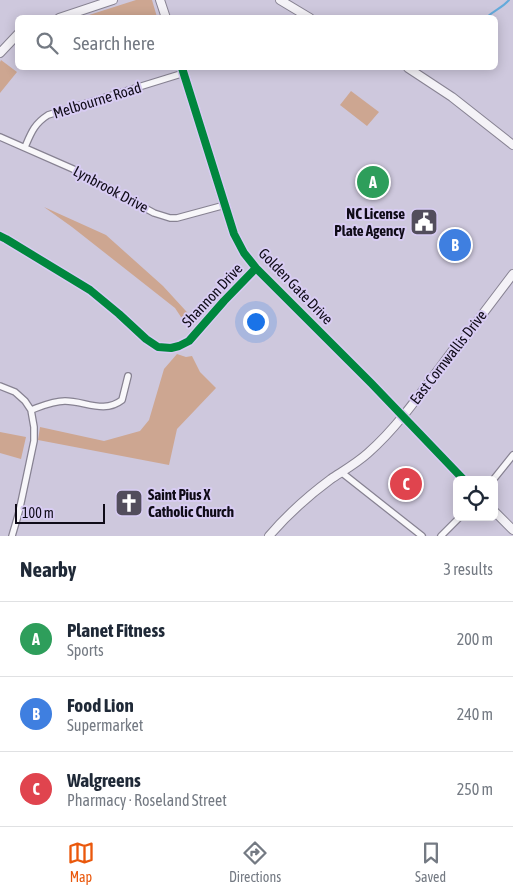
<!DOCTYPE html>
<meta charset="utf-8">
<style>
:root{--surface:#fff;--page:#f6f6f7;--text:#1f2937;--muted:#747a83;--line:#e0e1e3;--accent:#ea580c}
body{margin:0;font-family:"Asap Condensed",sans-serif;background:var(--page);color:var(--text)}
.controls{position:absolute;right:15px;bottom:15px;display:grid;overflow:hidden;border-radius:8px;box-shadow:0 2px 12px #0003}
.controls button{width:45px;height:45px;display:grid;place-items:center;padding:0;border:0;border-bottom:1px solid var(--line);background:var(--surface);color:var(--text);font:25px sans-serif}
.scale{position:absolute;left:15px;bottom:12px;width:90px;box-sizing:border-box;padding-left:5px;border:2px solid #0f0b17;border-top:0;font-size:14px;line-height:18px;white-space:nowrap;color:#0f0b17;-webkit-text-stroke:4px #d8ccf3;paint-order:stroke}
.you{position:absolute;left:255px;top:321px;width:18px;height:18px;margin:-12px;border:4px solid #fff;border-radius:50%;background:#1a73e8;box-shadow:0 0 0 8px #1a73e833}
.badge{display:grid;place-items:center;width:32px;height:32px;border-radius:50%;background:var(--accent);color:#fff;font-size:16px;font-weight:700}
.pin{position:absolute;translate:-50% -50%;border:2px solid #fff;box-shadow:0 1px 5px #0006}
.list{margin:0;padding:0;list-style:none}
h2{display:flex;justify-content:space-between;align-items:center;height:65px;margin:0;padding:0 20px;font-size:21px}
h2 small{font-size:16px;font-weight:400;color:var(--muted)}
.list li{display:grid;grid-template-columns:32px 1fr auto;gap:15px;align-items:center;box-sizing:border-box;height:75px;padding:0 20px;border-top:1px solid var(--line)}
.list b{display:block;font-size:19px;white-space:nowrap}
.list p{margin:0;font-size:16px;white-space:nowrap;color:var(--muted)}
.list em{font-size:16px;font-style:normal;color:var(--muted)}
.icon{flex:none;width:28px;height:28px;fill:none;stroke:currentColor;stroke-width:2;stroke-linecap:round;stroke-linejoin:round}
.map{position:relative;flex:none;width:513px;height:536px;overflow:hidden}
.search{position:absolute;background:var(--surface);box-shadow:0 2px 12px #0003;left:15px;right:15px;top:15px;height:55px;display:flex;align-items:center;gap:12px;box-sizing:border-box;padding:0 18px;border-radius:8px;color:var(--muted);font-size:19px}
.sheet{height:290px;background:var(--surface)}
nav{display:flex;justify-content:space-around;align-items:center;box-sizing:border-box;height:70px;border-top:1px solid var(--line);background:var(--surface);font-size:14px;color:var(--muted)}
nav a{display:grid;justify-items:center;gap:2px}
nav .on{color:var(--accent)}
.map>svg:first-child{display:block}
.green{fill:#cda691}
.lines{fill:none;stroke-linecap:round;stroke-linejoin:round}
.stream{stroke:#64aadb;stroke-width:2}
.street-casing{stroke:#878292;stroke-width:8}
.secondary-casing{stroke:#878292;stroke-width:10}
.street{stroke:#f8f7fa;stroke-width:5.5}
.secondary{stroke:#f4f2f7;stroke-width:8}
.cycleway-casing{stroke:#d8ccf3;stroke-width:11}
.cycleway{stroke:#00873e;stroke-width:8}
.labels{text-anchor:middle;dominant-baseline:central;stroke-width:4;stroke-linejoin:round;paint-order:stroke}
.street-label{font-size:15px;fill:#0f0b17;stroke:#d8ccf3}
.poi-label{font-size:15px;font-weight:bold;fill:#0f0b17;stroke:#d8ccf3;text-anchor:end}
</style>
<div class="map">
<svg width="513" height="536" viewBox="0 0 513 536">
<rect width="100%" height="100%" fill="#cec8dd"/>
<!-- green -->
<path class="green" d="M136 0H152L157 17H90L89 15Z
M1 60 17 72 0 93V62Z
M351 91 379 112 367 126 340 105Z
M44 207 106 235 163 286 196 322 193 325 187 326 175 308 72 227Z
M177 354 186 357 192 356 200 372 216 388 177 429 169 465 38 440 40 427 104 441 140 431 149 420 164 369Z
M0 432 26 437 21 459 0 453Z"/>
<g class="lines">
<!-- stream -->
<path class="stream" d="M486 18C494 10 501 9 509 0"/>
<defs>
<path id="street" d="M0 137 73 169 154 213 170 218H177L225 205
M25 147C31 133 34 124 48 115L184 73
M0 236 6 239 90 290 119 314 146 339 158 347 171 348 179 346 189 341 224 301 256 268
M0 386 15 392 25 401 31 410 34 427V441L19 512 12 536
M31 410C42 406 53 401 65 401 85 401 104 414 122 400L128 376
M341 472 422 536
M493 480 513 455
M441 536 460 517"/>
<path id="secondary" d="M160 0 166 18
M280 0 310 18
M59 18 113 0
M0 53 18 34
M182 68 234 234 244 253 256 268 371 383 464 480
M408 68 452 97 513 145
M494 511 513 530
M269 536C287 515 308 496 331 479 343 471 357 463 368 453 401 424 427 384 453 350L463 340 513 274"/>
</defs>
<!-- street casing -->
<use href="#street" class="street-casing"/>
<!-- secondary casing -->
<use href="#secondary" class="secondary-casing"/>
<!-- street -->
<use href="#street" class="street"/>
<!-- secondary -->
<use href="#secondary" class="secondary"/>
<defs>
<path id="cycleway" d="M182 68 234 234 244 253 256 268 371 383 464 480
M0 236 6 239 90 290 119 314 146 339 158 347 171 348 179 346 189 341 224 301 256 268"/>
</defs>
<!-- cycleway casing -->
<use href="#cycleway" class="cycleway-casing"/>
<!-- cycleway -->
<use href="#cycleway" class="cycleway"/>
</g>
<!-- icons -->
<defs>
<symbol id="civic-square" viewBox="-11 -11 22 22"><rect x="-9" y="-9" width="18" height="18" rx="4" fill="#524d5c" stroke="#d8ccf3"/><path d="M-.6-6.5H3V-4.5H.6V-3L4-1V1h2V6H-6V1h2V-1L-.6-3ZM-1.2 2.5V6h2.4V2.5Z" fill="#fff"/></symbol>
<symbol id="church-square" viewBox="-11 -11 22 22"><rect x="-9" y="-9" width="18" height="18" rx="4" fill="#524d5c" stroke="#d8ccf3"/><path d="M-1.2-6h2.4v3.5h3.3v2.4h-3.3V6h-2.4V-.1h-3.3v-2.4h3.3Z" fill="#fff"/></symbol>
</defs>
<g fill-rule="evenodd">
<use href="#civic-square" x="408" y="206" width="32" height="32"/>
<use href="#church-square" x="113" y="487" width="32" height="32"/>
</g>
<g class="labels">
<!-- street labels -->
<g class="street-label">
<text transform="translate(97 100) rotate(-17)">Melbourne Road</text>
<text transform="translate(111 189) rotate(28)">Lynbrook Drive</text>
<text transform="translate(296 286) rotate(46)">Golden Gate Drive</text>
<text transform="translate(212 295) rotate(-47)">Shannon Drive</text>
<text transform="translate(448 357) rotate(-52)">East Cornwallis Drive</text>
</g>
<!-- poi labels -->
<g class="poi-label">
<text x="405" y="213">NC License<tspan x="405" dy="17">Plate Agency</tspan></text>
<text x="148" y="494" text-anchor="start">Saint Pius X<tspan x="148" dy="17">Catholic Church</tspan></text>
</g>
</g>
</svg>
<div class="controls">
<button><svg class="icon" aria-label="locate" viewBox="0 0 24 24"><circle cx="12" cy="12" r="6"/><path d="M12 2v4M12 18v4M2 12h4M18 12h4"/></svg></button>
</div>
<div class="scale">100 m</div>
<div class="you"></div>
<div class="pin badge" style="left:373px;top:182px;background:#2e9e5b">A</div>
<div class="pin badge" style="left:455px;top:245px;background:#3f7fe0">B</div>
<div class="pin badge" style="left:406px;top:484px;background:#e0444e">C</div>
<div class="search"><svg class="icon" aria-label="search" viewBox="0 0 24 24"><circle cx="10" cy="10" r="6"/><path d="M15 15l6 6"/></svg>Search here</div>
</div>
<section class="sheet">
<h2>Nearby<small>3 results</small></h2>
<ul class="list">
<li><span class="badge" style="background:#2e9e5b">A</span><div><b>Planet Fitness</b><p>Sports</p></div><em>200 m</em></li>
<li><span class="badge" style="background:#3f7fe0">B</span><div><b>Food Lion</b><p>Supermarket</p></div><em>240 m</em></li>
<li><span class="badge" style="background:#e0444e">C</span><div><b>Walgreens</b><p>Pharmacy · Roseland Street</p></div><em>250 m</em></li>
</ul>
</section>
<nav>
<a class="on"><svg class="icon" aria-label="map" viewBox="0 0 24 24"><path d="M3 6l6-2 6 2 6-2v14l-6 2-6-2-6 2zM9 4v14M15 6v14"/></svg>Map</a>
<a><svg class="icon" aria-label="directions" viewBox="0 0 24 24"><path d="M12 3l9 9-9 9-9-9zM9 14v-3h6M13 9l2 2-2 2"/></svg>Directions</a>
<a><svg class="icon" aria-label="saved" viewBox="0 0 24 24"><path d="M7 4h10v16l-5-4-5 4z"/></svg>Saved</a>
</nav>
